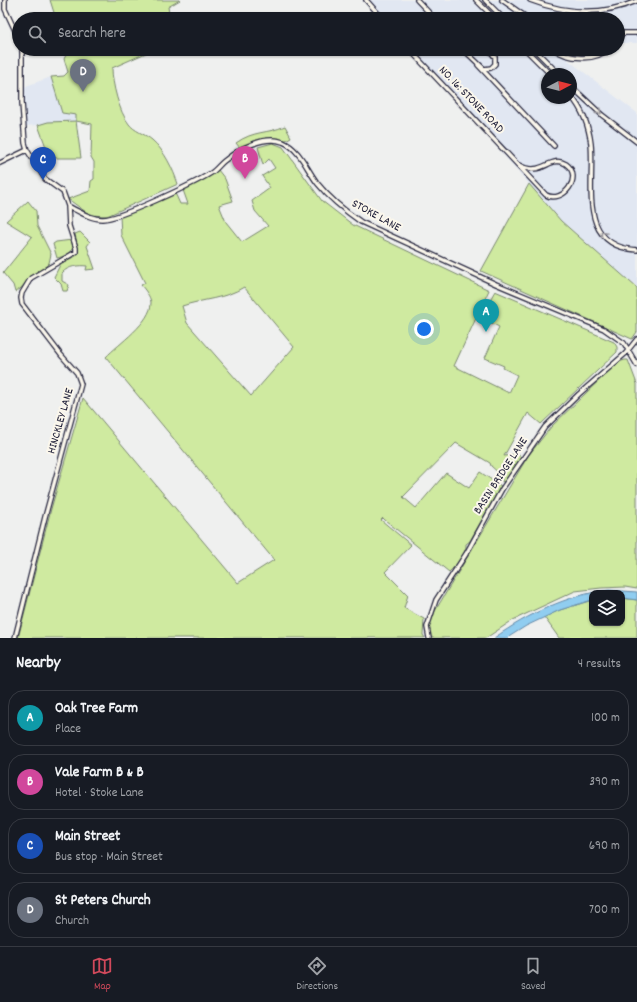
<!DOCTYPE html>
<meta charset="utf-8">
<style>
:root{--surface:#171b24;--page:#20242c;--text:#f1f3f6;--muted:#9ea1a6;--line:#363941;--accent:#d1495b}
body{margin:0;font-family:Dekko,sans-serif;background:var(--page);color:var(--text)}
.controls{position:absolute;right:12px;bottom:12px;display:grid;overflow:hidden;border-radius:8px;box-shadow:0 1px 3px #0004}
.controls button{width:36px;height:36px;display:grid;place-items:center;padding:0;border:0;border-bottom:1px solid var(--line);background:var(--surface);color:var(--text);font:20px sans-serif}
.compass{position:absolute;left:541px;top:68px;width:36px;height:36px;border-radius:50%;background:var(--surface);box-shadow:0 1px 3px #0004;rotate:83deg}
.you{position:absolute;left:424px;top:329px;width:14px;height:14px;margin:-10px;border:3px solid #fff;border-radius:50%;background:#1a73e8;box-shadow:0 0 0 6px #1a73e833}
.badge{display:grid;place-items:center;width:26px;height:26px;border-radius:50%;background:var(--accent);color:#fff;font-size:13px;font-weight:700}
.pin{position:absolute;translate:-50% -33px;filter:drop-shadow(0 1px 2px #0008)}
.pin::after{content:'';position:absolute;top:21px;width:14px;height:12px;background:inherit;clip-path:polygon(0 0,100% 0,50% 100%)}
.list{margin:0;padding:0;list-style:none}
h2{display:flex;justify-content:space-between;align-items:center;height:52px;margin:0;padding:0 16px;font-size:17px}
h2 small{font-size:13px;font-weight:400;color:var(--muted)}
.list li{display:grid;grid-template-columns:26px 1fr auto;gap:12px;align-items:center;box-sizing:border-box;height:56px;margin:0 8px 8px;padding:0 8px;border:1px solid var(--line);border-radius:16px}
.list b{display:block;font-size:15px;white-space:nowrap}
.list p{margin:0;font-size:13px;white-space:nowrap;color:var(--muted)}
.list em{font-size:13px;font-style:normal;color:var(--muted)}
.icon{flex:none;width:22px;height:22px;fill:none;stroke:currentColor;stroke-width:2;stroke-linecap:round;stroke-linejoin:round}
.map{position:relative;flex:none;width:637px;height:638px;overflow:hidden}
.search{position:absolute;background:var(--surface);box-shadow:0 1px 3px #0004;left:12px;right:12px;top:12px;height:44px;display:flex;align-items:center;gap:10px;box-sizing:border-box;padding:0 14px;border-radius:22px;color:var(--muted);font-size:15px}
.sheet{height:308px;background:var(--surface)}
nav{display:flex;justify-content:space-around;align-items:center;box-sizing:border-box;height:56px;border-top:1px solid var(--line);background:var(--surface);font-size:11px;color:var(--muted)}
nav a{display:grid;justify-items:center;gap:2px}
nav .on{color:var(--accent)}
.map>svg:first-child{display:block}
.built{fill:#e1e7f2;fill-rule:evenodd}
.green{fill:#cfeaa0;stroke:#78866e;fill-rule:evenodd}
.water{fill:#90cdf0;stroke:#6489a8}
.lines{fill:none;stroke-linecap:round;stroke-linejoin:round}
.minor-casing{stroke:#22223b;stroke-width:6}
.minor{stroke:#fbf7ec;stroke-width:3.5}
.oneway{stroke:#99979c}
.labels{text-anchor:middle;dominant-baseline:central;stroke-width:4;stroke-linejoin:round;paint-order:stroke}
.street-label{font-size:12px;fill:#22223b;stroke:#fbf7ec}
</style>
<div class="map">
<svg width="637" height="638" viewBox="0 0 637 638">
<rect width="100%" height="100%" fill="#eff0ef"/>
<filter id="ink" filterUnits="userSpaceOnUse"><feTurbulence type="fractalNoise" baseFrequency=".025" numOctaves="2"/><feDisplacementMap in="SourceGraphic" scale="8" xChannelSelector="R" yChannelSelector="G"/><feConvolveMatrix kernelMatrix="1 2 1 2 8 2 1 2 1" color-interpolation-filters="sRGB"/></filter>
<g filter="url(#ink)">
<!-- built -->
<path class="built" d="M362 0H637V43H618V19H379Z
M406 49H608L601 55 569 58 568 60 637 113V288L561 221 464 109ZM547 74H571V98H547Z
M51 77 62 113 76 115 81 158H50L38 125 25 126 23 97 26 86Z"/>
<!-- green -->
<path class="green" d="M50 0H180L168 7 170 19H56Z
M64 49H155L112 68C112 83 119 112 129 124 134 131 145 134 152 140 164 150 173 169 178 184L107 216 90 215 68 199 90 191 91 181 94 179V162L91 157 92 124 76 121 81 158H50L38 125 48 122 76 121V115L62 113 51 77 64 76 68 72 64 59 66 55Z
M285 126 291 137 286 140C269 138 256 141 240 148L236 143C254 130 268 134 285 126Z
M273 143 283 147 322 201 353 225 489 290 454 366 509 393 517 375 503 368 504 366 485 358 499 327 480 317 495 291 614 342 617 347V352L541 424 528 413 504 456 517 454 521 457 505 481 502 482V476L491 466 490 463 456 443 403 497 416 508 446 473 469 488 480 472 501 486 470 541 466 544C467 555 456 565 449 572L385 520 383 518 381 520 411 545 385 572 408 595 404 608 424 619 423 635 425 638H18L51 509 83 398 238 583 274 560 106 357C118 344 152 322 151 302 150 296 145 290 141 285L145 283 121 235 120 216 175 193 180 204H188L183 190 184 188 218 170 225 179 233 201 219 205 226 222 242 242 268 226 255 211 252 201 270 188 262 176 275 168 269 159 263 165 258 147ZM244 287 294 347 251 396 187 323 182 306C203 299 225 299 244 287Z
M529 184 561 221 637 288V332L632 339 481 271Z
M28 201 36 211 37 226 51 254 49 263 46 266 31 277 20 289 15 292 13 285 3 273 32 237 6 221Z
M80 232 90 242 87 246 95 269 86 270 87 266C79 265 68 266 62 273V281L69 285 67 291H63L61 284 54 277 61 263 76 256 78 249 75 234Z
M72 240 74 247C72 253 63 257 57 258L53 244 56 242Z
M625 360H628L637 384V589L625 587 601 588 575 591 513 620 486 638H431L429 627 435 611 528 456 551 427 618 362Z
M622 598 637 600V638H559L544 617 560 610 592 600V623H622Z"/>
<!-- water -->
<path class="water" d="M609 590 637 592V600L622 598V593H592V600L560 610 526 626 507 638H494C529 614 566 595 609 590Z"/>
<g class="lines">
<defs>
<path id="minor" d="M5 0V9L19 39
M366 0 383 19
M417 0 435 19
M476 0 495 19
M485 0 504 19
M502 0 529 19
M530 0C566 14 601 16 637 1
M618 36 624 33H637
M409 49 546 195C563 204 584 177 566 164 550 154 542 178 519 165
M463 49 484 69 491 68 495 64V57L490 51H473L464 49
M525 49 550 74
M534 49 559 74
M554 49C567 59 596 62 607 49
M478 65 554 146
M571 86 602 115 637 142
M571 96C582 109 589 127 591 144 595 184 576 246 637 250
M0 163 27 150
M68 206C78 211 90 219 102 219 118 220 195 183 211 173 216 170 219 165 224 161 239 149 264 135 283 142 300 149 307 170 318 184 330 199 345 211 361 222L496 284 604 329 624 343 637 365
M15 638 45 517 81 384 77 373 61 355 22 304 21 298 22 293 31 278 76 252V248L69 226 68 206 63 192 45 179 27 150 25 143 22 103V49
M429 638 427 627 436 600 466 554 502 489 545 427 579 394 625 354 637 339"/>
</defs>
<!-- minor casing -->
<use href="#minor" class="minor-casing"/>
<!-- minor -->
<use href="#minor" class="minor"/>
</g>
<!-- one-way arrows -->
<defs><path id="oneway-chevron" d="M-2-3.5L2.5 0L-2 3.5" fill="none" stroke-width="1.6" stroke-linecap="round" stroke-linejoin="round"/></defs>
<g class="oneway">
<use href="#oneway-chevron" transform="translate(599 112) rotate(41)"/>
<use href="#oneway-chevron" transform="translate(603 234) rotate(-130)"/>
</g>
</g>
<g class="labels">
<!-- street labels -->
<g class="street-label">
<text transform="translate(471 100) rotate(46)">NO. 16: STONE ROAD</text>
<text transform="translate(376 216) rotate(29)">STOKE LANE</text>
<text transform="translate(61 421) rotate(-74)">HINCKLEY LANE</text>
<text transform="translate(501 476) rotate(-57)">BASIN BRIDGE LANE</text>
</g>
</g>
</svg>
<div class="controls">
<button><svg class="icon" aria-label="layers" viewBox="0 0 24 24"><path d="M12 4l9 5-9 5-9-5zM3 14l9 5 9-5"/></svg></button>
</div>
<svg class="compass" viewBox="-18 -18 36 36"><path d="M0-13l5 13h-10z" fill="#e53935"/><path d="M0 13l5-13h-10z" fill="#9ea1a6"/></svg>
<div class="you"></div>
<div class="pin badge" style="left:486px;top:332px;background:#0f9aa8">A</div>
<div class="pin badge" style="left:245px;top:179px;background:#d1479c">B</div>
<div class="pin badge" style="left:43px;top:180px;background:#1a4fb4">C</div>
<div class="pin badge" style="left:83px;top:92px;background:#6b7280">D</div>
<div class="search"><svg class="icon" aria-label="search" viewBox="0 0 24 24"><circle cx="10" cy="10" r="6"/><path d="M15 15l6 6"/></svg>Search here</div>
</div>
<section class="sheet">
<h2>Nearby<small>4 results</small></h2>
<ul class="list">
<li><span class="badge" style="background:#0f9aa8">A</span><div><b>Oak Tree Farm</b><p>Place</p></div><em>100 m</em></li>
<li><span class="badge" style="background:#d1479c">B</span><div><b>Vale Farm B &amp; B</b><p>Hotel · Stoke Lane</p></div><em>390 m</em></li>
<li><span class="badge" style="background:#1a4fb4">C</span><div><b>Main Street</b><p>Bus stop · Main Street</p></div><em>690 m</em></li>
<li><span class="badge" style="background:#6b7280">D</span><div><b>St Peters Church</b><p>Church</p></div><em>700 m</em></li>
</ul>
</section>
<nav>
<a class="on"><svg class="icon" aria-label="map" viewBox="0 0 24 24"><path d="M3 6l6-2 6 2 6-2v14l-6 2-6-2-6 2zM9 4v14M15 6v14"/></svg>Map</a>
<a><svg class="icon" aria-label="directions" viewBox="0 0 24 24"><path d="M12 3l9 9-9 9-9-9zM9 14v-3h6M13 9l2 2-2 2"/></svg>Directions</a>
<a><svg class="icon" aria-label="saved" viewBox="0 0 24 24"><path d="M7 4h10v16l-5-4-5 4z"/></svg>Saved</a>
</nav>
